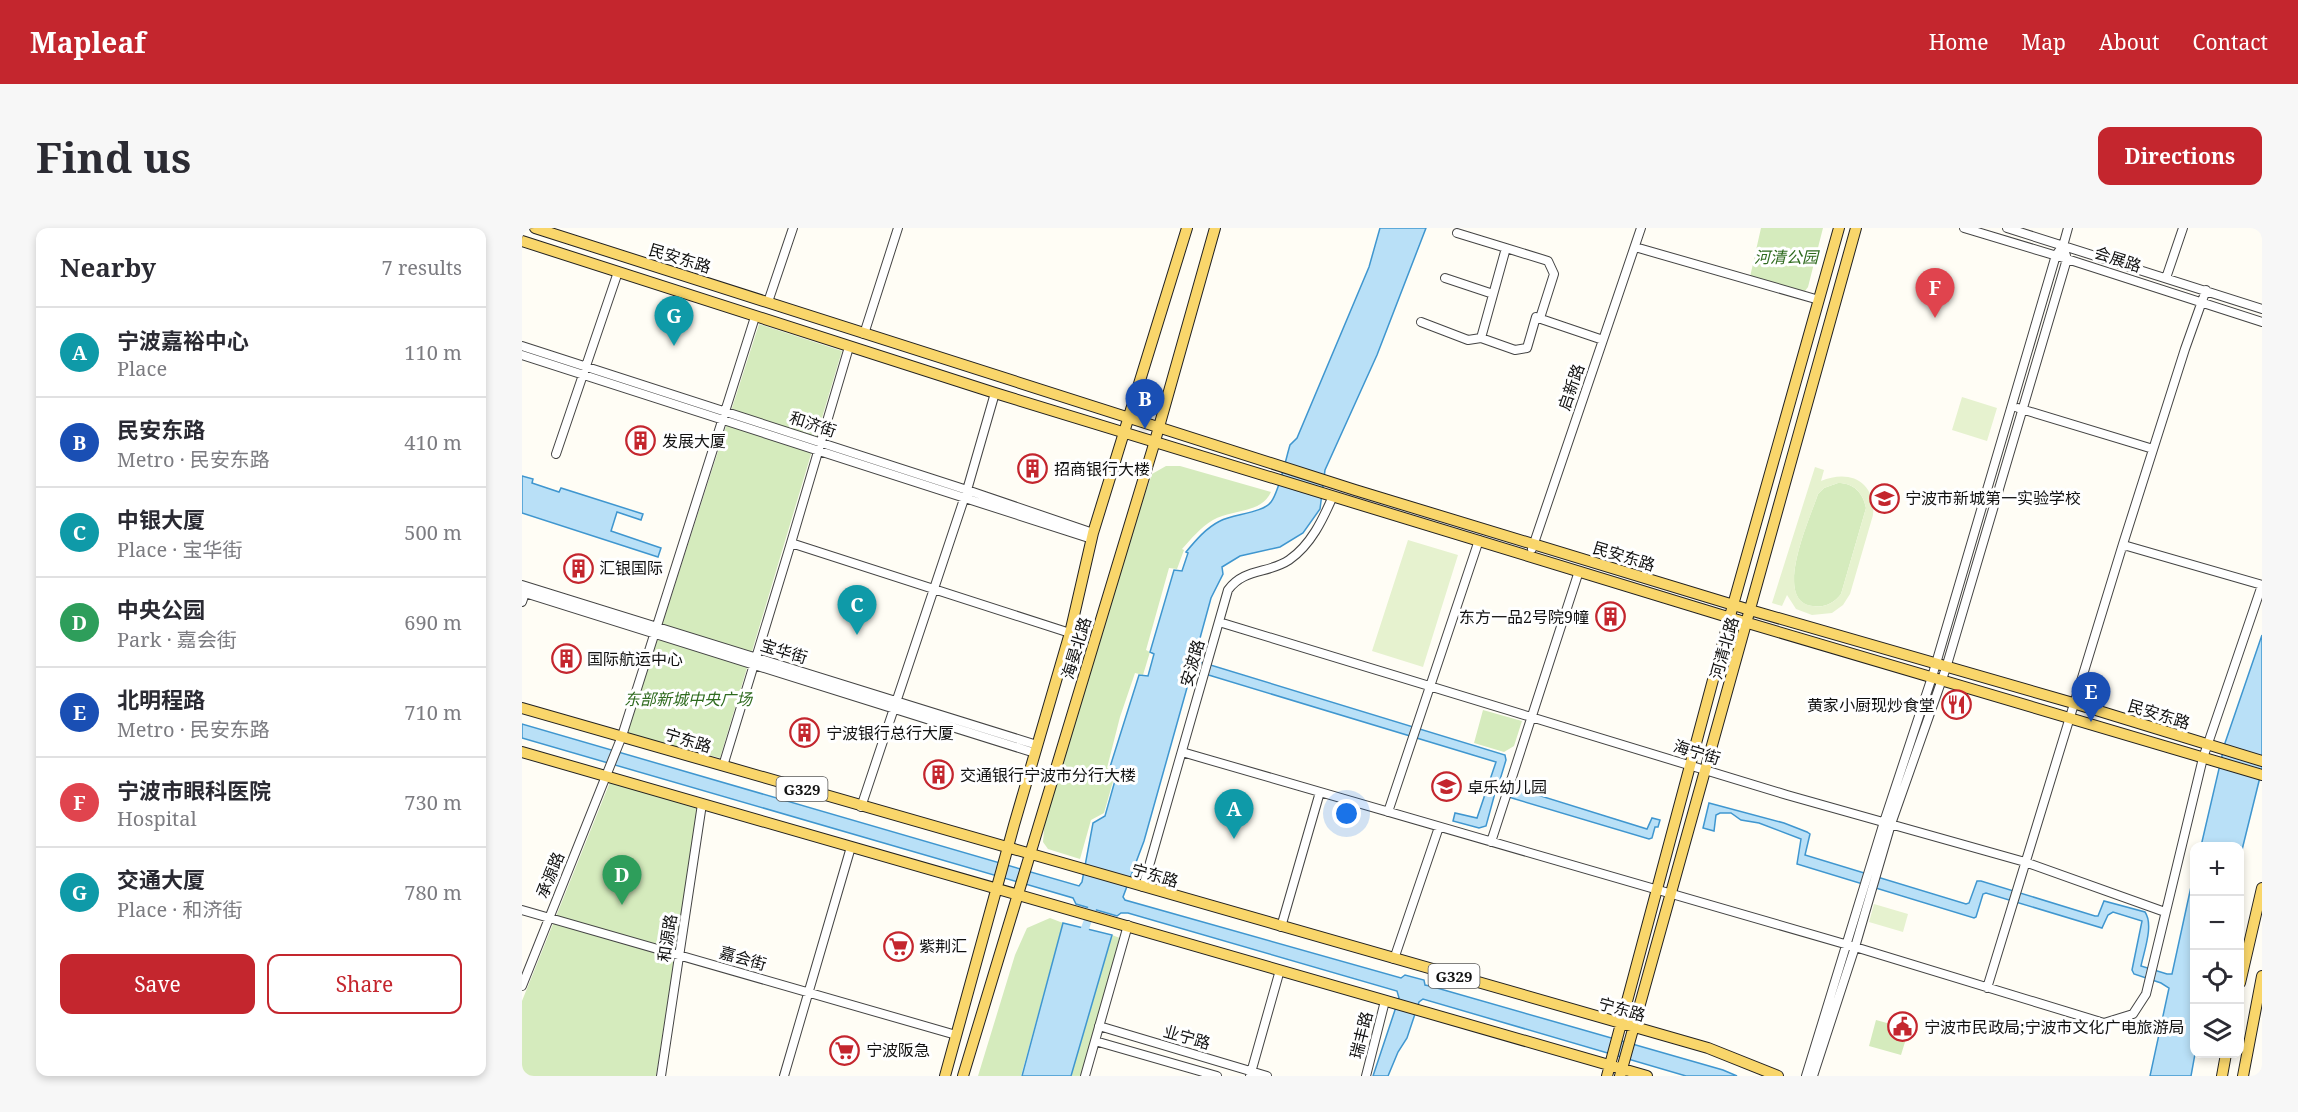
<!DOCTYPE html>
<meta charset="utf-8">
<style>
:root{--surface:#fff;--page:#f7f7f7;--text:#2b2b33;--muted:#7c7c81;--line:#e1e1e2;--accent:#c4262e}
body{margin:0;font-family:"Noto Serif","Noto Sans SC",serif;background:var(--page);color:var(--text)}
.controls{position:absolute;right:18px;bottom:18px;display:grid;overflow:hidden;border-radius:12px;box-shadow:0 3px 9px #0003}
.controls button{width:54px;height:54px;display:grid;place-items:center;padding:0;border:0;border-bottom:2px solid var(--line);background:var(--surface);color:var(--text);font:30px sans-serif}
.you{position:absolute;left:825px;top:586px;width:21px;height:21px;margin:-15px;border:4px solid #fff;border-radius:50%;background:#1a73e8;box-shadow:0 0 0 9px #1a73e833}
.badge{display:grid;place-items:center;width:39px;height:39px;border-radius:50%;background:var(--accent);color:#fff;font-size:20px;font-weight:700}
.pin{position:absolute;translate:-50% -50px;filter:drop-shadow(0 2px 3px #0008)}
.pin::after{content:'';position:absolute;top:32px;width:21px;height:18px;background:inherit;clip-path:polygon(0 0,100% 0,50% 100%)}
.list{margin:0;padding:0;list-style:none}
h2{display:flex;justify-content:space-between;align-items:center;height:78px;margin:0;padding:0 24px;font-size:26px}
h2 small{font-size:20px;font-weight:400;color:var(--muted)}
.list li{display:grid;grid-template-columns:39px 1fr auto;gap:18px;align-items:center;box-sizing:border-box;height:90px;padding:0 24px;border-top:2px solid var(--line)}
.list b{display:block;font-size:22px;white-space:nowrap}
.list p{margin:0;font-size:20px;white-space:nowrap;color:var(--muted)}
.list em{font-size:20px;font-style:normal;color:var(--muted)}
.actions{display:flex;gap:12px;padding:18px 24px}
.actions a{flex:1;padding:14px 0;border:2px solid var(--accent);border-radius:12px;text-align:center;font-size:21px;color:var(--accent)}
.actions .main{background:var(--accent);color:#fff}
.icon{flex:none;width:33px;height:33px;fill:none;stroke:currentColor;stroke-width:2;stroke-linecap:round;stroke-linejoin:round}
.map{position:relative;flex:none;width:1740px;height:848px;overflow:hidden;border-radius:12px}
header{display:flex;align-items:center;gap:36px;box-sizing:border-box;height:84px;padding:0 30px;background:var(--accent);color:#fff}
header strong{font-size:28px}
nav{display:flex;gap:33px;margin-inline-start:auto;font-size:21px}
.intro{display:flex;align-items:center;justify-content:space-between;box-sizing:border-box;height:144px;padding:0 36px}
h1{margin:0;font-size:42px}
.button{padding:15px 27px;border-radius:12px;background:var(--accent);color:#fff;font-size:21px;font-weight:700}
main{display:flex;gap:36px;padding:0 36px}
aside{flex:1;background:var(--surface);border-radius:12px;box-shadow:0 3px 9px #0003}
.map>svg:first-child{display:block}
.green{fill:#d5ebbd}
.pitch{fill:#e6f2cf;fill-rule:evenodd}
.water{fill:#b9e0f7;stroke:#3f96cf;stroke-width:1.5}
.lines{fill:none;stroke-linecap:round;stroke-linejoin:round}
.canal{stroke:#b9e0f7;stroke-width:8}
.minor-casing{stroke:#444;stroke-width:10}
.major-casing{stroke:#222;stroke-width:12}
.minor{stroke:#fff;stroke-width:8}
.major{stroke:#f9d66b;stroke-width:10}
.labels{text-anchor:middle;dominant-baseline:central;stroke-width:6;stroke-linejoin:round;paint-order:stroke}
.shield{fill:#fff;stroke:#585858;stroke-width:1.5}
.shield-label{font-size:15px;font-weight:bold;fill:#111}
.park-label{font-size:16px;font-style:italic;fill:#2f6b1f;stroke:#fff}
.street-label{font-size:16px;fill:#111;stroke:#fff}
.poi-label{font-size:16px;fill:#111;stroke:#fff;text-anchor:start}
</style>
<header>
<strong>Mapleaf</strong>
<nav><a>Home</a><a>Map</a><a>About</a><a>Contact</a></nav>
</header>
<div class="intro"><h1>Find us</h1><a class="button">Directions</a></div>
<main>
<aside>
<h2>Nearby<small>7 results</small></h2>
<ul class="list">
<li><span class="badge" style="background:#0f9aa8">A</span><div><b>宁波嘉裕中心</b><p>Place</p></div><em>110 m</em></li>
<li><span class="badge" style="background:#1a4fb4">B</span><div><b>民安东路</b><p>Metro · 民安东路</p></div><em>410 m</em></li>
<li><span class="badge" style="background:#0f9aa8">C</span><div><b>中银大厦</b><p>Place · 宝华街</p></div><em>500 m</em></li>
<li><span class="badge" style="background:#2e9e5b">D</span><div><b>中央公园</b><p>Park · 嘉会街</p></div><em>690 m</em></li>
<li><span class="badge" style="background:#1a4fb4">E</span><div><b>北明程路</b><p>Metro · 民安东路</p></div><em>710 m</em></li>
<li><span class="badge" style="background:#e0444e">F</span><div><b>宁波市眼科医院</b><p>Hospital</p></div><em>730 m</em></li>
<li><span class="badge" style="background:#0f9aa8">G</span><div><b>交通大厦</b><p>Place · 和济街</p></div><em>780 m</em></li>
</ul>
<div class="actions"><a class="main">Save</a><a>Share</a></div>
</aside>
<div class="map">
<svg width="1740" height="848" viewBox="0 0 1740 848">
<rect width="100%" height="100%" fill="#fffdf5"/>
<!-- green -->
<path class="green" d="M1239 0H1301L1286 59 1283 63 1228 49Z
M237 96 320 123 198 530 105 506Z
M644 238H658L749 264C739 286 710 281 691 292 678 300 670 310 660 321L662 322 655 341 647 340 624 422 628 424 621 447 613 445 598 489 585 540 594 543 582 585 569 592 558 631 526 621 521 614 523 591 622 269 630 246Z
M1316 255C1332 255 1341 265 1344 280L1319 366C1312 375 1303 380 1291 378 1249 374 1289 288 1296 266L1302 260Z
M961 482 1000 493 992 518 982 524 952 515Z
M88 554 176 580 134 848H0V773Z
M528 690 541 695 499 848H456L493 727 505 700Z
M590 707 598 710 559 848H549Z
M1354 792 1387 801 1379 827 1347 818Z"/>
<!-- pitch -->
<path class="pitch" d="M1440 169 1475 180 1465 213 1430 202Z
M1293 239 1302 242 1299 253C1327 241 1354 253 1351 287L1328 366 1321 377 1310 385 1290 387 1274 381 1265 367 1260 378 1250 375ZM1316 255C1332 255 1341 265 1344 280L1319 366C1312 375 1303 380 1291 378 1249 373 1289 289 1296 266L1302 260Z
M886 312 936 327 901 439 850 423Z
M1352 676 1386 686 1381 704 1347 694Z"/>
<!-- water -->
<path class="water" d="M858 0H904L855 127 803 242 798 281 781 305 758 319 718 328 700 339 701 346 689 370 672 432 983 527 984 532 977 555 1125 601 1130 590 1138 592 1136 599H1133L1130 610 1127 611 973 565 964 598 957 600 931 593 933 585 955 590 974 534 670 442 622 613 601 669 603 672 879 750 883 747 902 752 903 757 908 758 1201 842 1215 848H1164L901 771 897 774 885 810 876 824 866 848H851L877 770 875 763 606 685H599L595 688 554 676 551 670 517 660 0 510V496L557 658 560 654 571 595 583 588 596 542 588 539 617 447 626 448 632 426 628 424 652 342 660 343 666 325 664 324C674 312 684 300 698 293 711 286 741 285 749 274 757 264 764 230 768 217L775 210 847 39Z
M0 248 11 251 10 255 37 264 39 260 121 286 119 292 95 284 89 303 139 320 136 329 0 285Z
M1740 407V541L1718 630V618H1679L1703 515Z
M1187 575 1262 595 1285 604 1288 606 1283 627 1444 676 1447 675 1455 653H1459L1573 688H1576L1582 673 1623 684C1632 697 1622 723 1619 738L1645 746H1650L1672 645 1673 826 1669 848H1628L1647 760 1639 755 1612 746 1610 742 1620 693 1591 684 1586 687 1580 700 1464 665 1461 666 1454 689 1452 690 1275 636 1279 611 1237 595 1219 592 1209 585H1198L1194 587 1192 603 1181 600Z
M541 695 590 707 549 848H500Z"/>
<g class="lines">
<!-- canal -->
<path class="canal" d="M560 709 573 672"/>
<defs>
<path id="minor" d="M1442 0 1545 31 1740 94
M1485 0 1740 81
M935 5 984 20
M1113 19 1297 72
M923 50 971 66
M1644 50 1661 0
M246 74 271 0
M1018 90 1032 46 1026 33 984 20 959 110 993 122 1005 120 1014 89 1022 92 1081 112
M899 94 946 112 959 110
M342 106 376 0
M0 118 445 262 571 305
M327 119 269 315 548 405
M0 127 570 311
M1496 180 1631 221
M34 226 96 44
M1601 319 1605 318 1740 357
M1010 321 1119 0
M0 357 515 517
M0 364 513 525
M0 374 3 365
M697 394 1265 567 1503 634 1643 684
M660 524 1333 719 1582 795 1611 786 1624 766 1681 530 1740 357
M201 538 269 315
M339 579 445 262 473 165
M866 584 957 312
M969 614 1057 343
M621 659 706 362C722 340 746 346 767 332 789 317 801 291 811 268
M0 682 434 807
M759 699 798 564
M872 731 917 599
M0 758 100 508 233 89
M1465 760 1601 316 1663 121 1684 62
M577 798 745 848
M573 813 695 848
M139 848 180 576
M262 848 329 619
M563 848 606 697
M728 848 758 742
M844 848 863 773
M1284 848 1362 594 1410 449 1534 27 1541 18 1546 0
M1291 848 1333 719 1369 596 1424 440 1545 31 1541 18"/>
<path id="major" d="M13 0 833 262 1228 382 1551 475 1740 533
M0 13 473 165 1209 390 1740 547
M0 480 1186 820 1256 848
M0 524 1125 848
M1718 755 1740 660
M423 848 492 597 548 405 571 305 665 0
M441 848 633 213 693 0
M1085 848 1211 377 1317 0
M1098 848 1334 0
M1700 848 1704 826
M1721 848 1740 748"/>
</defs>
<!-- minor casing -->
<use href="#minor" class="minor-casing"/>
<!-- major casing -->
<use href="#major" class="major-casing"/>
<!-- minor -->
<use href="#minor" class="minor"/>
<!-- major -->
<use href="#major" class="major"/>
</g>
<!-- icons -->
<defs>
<symbol id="building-ring" viewBox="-11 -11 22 22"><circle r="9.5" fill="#fff" stroke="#c4262e" stroke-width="1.5"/><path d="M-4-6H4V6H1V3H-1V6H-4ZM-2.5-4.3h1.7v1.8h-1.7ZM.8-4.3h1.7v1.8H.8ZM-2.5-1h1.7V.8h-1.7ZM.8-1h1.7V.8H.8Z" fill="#c4262e"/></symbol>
<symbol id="school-ring" viewBox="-11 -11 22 22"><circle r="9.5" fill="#fff" stroke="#c4262e" stroke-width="1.5"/><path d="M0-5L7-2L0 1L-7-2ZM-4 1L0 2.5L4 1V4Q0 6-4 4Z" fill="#c4262e"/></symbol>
<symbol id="restaurant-ring" viewBox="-11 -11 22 22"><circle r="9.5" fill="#fff" stroke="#c4262e" stroke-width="1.5"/><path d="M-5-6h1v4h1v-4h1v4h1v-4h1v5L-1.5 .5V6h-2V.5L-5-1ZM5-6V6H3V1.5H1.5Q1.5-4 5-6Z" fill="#c4262e"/></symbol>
<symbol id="supermarket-ring" viewBox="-11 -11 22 22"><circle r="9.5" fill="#fff" stroke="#c4262e" stroke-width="1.5"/><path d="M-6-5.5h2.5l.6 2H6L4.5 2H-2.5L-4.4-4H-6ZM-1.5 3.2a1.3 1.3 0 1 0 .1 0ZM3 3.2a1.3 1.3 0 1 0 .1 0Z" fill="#c4262e"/></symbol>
<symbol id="civic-ring" viewBox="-11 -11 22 22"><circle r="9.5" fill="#fff" stroke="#c4262e" stroke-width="1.5"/><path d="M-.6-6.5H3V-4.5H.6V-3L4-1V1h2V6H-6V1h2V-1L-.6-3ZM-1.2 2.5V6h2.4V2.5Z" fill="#c4262e"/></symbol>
</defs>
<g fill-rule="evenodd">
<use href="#building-ring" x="102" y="196" width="33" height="33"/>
<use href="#building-ring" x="494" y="224" width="33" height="33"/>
<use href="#school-ring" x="1346" y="254" width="33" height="33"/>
<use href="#building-ring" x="40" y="324" width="33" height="33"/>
<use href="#building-ring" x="1072" y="372" width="33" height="33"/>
<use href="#building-ring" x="28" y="414" width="33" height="33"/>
<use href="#restaurant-ring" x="1418" y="460" width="33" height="33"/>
<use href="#building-ring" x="266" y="488" width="33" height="33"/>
<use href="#building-ring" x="400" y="530" width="33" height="33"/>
<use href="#school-ring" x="908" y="542" width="33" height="33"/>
<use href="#supermarket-ring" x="360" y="702" width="33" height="33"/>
<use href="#civic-ring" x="1364" y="782" width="33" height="33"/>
<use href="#supermarket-ring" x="306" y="806" width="33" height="33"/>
</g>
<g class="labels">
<!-- shield labels -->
<g class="shield">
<rect x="254.5" y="549" width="51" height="24" rx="4.5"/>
<rect x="906.5" y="736" width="51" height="24" rx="4.5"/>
</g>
<g class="shield-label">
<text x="280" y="561">G329</text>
<text x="932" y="748">G329</text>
</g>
<!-- park labels -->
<g class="park-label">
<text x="1264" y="29">河清公园</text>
<text x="166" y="471">东部新城中央广场</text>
</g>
<!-- street labels -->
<g class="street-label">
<text transform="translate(158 30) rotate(17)">民安东路</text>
<text transform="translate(1596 31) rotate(18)">会展路</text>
<text transform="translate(1049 159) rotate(-71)">启新路</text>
<text transform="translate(291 196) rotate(18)">和济街</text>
<text transform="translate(1102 328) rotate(17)">民安东路</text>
<text transform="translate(554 420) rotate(-73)">海晏北路</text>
<text transform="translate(1202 420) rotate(-74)">河清北路</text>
<text transform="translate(262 423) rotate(17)">宝华街</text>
<text transform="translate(670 435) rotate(-74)">安波路</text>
<text transform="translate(1637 486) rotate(17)">民安东路</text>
<text transform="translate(166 512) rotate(17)">宁东路</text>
<text transform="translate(1175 524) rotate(17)">海宁街</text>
<text transform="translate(28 647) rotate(-68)">承源路</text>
<text transform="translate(633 647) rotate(16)">宁东路</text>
<text transform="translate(145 710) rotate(-81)">和源路</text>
<text transform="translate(221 730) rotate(16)">嘉会街</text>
<text transform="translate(1100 781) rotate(16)">宁东路</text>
<text transform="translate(839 807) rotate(-76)">瑞丰路</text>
<text transform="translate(665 809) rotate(16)">业宁路</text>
</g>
<!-- poi labels -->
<g class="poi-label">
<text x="140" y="213">发展大厦</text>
<text x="532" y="241">招商银行大楼</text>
<text x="1383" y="270">宁波市新城第一实验学校</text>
<text x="77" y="340">汇银国际</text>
<text x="1067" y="389" text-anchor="end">东方一品2号院9幢</text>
<text x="65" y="431">国际航运中心</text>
<text x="1413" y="477" text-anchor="end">黄家小厨现炒食堂</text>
<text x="304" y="505">宁波银行总行大厦</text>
<text x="438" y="547">交通银行宁波市分行大楼</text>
<text x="945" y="559">卓乐幼儿园</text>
<text x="397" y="718">紫荆汇</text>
<text x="1402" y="799">宁波市民政局;宁波市文化广电旅游局</text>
<text x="344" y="822">宁波阪急</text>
</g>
</g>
</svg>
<div class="controls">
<button>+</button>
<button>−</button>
<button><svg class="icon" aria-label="locate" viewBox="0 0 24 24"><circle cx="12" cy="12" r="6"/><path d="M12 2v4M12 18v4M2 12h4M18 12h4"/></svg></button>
<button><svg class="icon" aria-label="layers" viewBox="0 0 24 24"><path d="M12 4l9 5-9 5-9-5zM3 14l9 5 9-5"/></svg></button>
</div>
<div class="you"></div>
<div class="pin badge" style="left:712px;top:611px;background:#0f9aa8">A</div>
<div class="pin badge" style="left:623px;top:201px;background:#1a4fb4">B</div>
<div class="pin badge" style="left:335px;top:407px;background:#0f9aa8">C</div>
<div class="pin badge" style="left:100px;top:677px;background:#2e9e5b">D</div>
<div class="pin badge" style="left:1569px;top:494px;background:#1a4fb4">E</div>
<div class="pin badge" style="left:1413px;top:90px;background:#e0444e">F</div>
<div class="pin badge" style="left:152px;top:118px;background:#0f9aa8">G</div>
</div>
</main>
